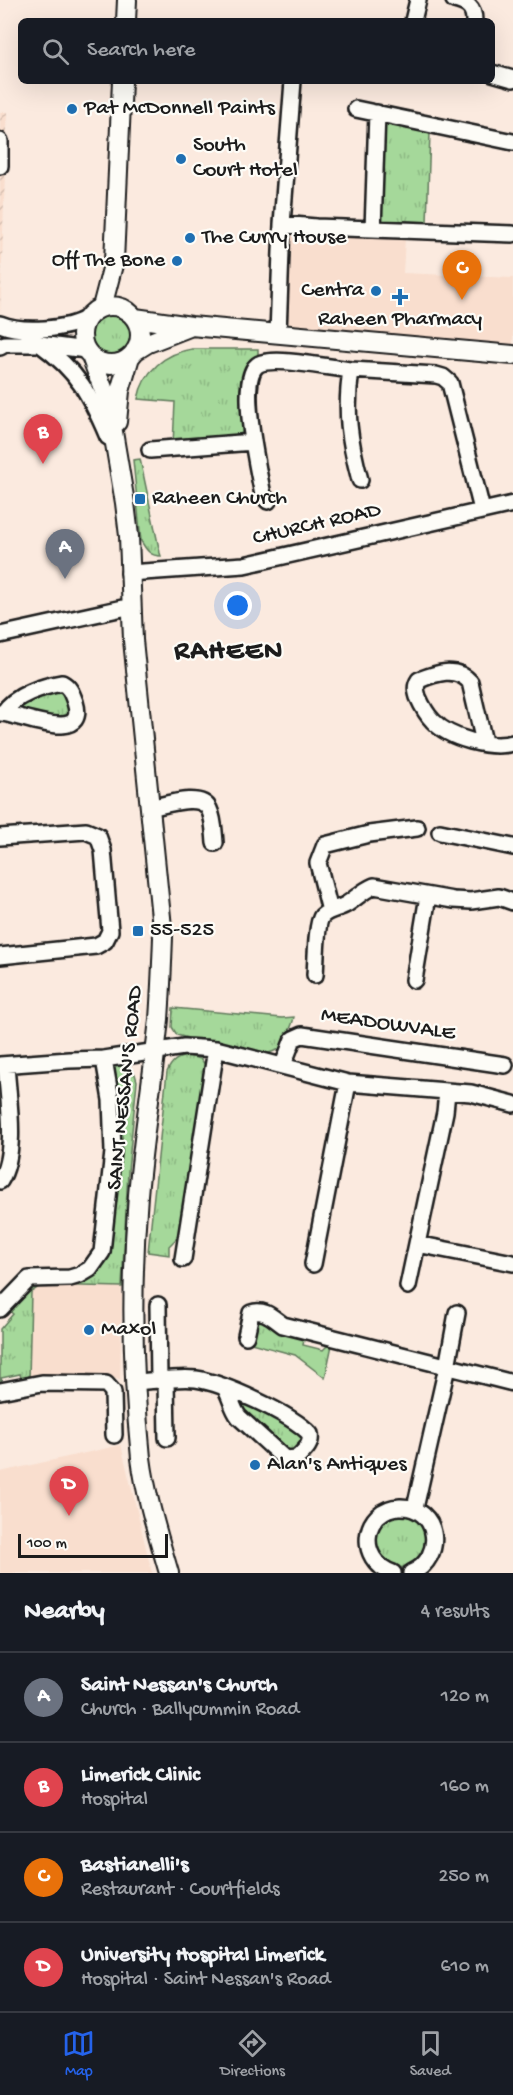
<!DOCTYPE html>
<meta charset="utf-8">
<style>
:root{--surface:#171b24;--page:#242831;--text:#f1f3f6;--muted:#9ea1a6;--line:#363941;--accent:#2563eb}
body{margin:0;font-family:"Gochi Hand",sans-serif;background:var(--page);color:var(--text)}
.scale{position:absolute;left:18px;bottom:15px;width:150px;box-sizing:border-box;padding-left:6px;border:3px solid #1c1c1c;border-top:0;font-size:16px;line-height:21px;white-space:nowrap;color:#1c1c1c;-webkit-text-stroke:4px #fdfcf7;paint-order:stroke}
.you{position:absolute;left:238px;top:606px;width:21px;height:21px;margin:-15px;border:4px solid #fff;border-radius:50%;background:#1a73e8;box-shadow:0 0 0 9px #1a73e833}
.badge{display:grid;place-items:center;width:39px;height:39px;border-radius:50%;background:var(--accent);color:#fff;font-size:20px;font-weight:700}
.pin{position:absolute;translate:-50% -50px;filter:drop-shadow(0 2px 3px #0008)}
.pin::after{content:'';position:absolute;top:32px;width:21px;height:18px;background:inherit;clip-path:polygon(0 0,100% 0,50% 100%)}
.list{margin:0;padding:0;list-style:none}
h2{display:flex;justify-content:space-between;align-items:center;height:78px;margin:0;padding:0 24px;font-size:26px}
h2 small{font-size:20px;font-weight:400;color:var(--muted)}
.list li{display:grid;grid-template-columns:39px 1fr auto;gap:18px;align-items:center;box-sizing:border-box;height:90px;padding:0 24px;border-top:2px solid var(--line)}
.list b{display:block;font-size:22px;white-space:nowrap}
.list p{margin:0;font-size:20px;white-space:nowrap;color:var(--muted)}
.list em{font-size:20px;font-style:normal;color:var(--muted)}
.icon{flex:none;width:33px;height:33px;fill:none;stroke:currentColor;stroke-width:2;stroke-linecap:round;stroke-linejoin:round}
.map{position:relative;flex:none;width:513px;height:1573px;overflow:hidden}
.search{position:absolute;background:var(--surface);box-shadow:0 6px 24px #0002;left:18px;right:18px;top:18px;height:66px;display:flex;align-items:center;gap:15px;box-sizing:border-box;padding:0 21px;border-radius:9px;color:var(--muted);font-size:22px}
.sheet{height:438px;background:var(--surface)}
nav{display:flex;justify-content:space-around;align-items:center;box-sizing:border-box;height:84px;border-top:2px solid var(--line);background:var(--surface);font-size:16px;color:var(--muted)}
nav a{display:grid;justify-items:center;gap:3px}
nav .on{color:var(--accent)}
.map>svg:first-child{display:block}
.built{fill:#f9dece}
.industrial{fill:url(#industrial-furrows)}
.grass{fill:url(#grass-tufts);stroke:#607a5b;stroke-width:1.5}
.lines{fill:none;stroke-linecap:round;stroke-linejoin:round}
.minor-casing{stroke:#1c1c1c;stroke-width:20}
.major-casing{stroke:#1c1c1c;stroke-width:22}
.minor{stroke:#fdfcf7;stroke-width:15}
.major{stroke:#fdfcf7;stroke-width:18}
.poi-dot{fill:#1f6fb2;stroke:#fdfcf7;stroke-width:2}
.labels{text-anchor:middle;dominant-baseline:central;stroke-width:4.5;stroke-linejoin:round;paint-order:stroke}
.poi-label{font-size:22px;fill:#1c1c1c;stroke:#fdfcf7;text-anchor:start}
.street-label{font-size:22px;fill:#1c1c1c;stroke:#fdfcf7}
.district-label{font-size:28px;font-weight:bold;letter-spacing:1.5px;fill:#1c1c1c;stroke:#fdfcf7}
</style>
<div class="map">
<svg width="513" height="1573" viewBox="0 0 513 1573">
<defs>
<pattern id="industrial-furrows" width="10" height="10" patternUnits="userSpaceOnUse" patternTransform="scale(1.5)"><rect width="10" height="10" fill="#f9dece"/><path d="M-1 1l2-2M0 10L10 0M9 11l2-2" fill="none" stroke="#d5beb0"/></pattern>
<pattern id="grass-tufts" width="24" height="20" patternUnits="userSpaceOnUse" patternTransform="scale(1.5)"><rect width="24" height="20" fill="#a5d89a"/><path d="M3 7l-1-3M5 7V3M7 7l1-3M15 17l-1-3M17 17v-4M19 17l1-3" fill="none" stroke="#8db984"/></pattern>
</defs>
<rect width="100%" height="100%" fill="#fbeadf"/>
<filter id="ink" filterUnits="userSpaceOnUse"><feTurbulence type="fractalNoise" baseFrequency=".0167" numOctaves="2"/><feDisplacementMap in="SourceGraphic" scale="12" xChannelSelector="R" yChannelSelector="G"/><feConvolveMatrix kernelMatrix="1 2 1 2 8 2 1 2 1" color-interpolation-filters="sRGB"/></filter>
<g filter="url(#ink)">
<!-- built -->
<path class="built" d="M301 231 405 238 403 273 513 278V347L291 327 286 319V310L289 239 293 234Z
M42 1285 122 1287 120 1379 29 1377 31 1292Z
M121 1445 152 1573H0V1472Z"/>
<!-- industrial -->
<path class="industrial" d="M0 112H7L0 321Z"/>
<!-- grass -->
<path class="grass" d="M388 122 430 132 427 222 383 220 380 217 382 129Z
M92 335a19 19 0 1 1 38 0a19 19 0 1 1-38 0Z
M192 349H258V355L246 369 245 428 239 436 173 445 175 402 138 399C143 371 166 353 192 349Z
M140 459 160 553 161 556C149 556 146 549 141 541L133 460Z
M59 687 70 699 69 719 19 714 16 705Z
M173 1008 282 1018 294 1017C292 1029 285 1038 280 1049L269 1053 207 1039 188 1038 177 1035 172 1027Z
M188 1056 201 1059 208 1069 180 1235 169 1246V1255L148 1252 167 1072C172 1061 176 1058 188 1056Z
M114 1066H128L135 1074 137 1081 128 1171 122 1287 42 1285 31 1292 29 1380 22 1382 20 1374 1 1378 3 1385 0 1386V1329L13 1314 6 1308 27 1286 99 1267 112 1069Z
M258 1319 305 1334 303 1345 323 1350 328 1345H332L325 1378 295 1355 251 1343 254 1323Z
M239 1400 298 1427 305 1442 289 1455 240 1413Z
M396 1513 416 1516 428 1532 424 1557C402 1571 399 1571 378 1556 374 1536 373 1522 396 1513Z"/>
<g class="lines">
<defs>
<path id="minor" d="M454 0C467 3 474 7 474 21
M413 21 418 0
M492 73 513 79
M356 109 513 142
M0 141V166
M282 224 316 227 513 234
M373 229 377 113
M0 324C22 333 68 330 87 318
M278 334 282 224 293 81
M40 344C78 371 90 395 108 437
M0 347 5 344H40L86 350
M150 450 253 442
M360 480C349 439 345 412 351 370L436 375 443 377 450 383 482 510
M268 501 263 495C259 473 236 376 259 364 275 356 331 368 351 370
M129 573 244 565 513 504
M0 635 132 606
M0 713C15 712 89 747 75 702 72 694 70 687 62 683 43 686 15 695 4 712
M484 742 470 682C456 666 436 673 419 680 415 686 416 690 418 697 422 706 426 714 433 721 450 739 490 749 513 743
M150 808C165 805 201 792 209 809 214 819 214 832 215 843
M440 832 513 847
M0 837 86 831 98 836 103 850 110 931 105 941 96 946 0 956
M330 911 318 863 325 845 369 834 417 828
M315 975C316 964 316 923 322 916 329 909 339 909 347 904 356 898 364 890 374 886L453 900 471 901 499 897 513 902
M414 980 428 896
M0 1065 69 1060 104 1059 184 1047 216 1049 348 1083 471 1093 513 1104
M283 1065 293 1039 302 1035 505 1065
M0 1181C18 1152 8 1099 6 1065
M417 1244 513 1263
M183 1259 216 1049
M313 1264 348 1083
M408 1286 445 1112 447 1092
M158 1305 159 1381
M0 1309 29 1279 70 1278 80 1275 90 1269 102 1252 113 1152 111 1100 104 1059
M246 1336 251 1313C264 1308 273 1318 283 1325L513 1383
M166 1381 167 1438
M135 1382C155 1381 177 1377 196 1379 223 1383 292 1414 310 1434 312 1445 304 1451 297 1458L285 1459 239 1417C232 1408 231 1397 225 1388
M0 1391 42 1383 106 1384 113 1392 114 1435
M415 1508 447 1367 457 1313
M393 1573C355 1560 363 1508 400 1507 439 1506 446 1558 411 1573"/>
<path id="major" d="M126 21 127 0
M82 335a29 29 0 1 1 58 0a29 29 0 1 1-58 0Z
M102 307 114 261 122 81
M135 318 191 326 513 355
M135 351 148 343 189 327
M91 356 104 391 110 414 125 503 129 536 133 640 163 937C162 964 161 991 159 1019 153 1077 143 1136 138 1195 131 1282 132 1371 141 1458 146 1497 158 1535 169 1573
M117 422 120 391 130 357"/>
</defs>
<!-- minor casing -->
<use href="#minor" class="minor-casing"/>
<!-- major casing -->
<use href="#major" class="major-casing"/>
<!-- minor -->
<use href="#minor" class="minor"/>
<!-- major -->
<use href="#major" class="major"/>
</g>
</g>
<!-- markers -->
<g class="poi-dot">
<circle cx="72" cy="109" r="6"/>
<circle cx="181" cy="159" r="6"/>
<circle cx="190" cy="238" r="6"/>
<circle cx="177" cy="261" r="6"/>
<circle cx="376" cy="291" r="6"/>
<path d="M397 288h6v6h6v6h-6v6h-6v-6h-6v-6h6z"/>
<rect x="134" y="493" width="12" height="12" rx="3"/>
<rect x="132" y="925" width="12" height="12" rx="3"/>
<circle cx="89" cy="1330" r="6"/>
<circle cx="255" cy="1465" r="6"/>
</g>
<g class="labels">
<!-- poi labels -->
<g class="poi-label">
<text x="84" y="109">Pat McDonnell Paints</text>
<text x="193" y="146">South<tspan x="193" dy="25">Court Hotel</tspan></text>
<text x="202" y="238">The Curry House</text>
<text x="165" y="261" text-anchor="end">Off The Bone</text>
<text x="364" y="291" text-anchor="end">Centra</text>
<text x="400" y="320" text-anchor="middle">Raheen Pharmacy</text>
<text x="152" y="499">Raheen Church</text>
<text x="150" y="931">55-525</text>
<text x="101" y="1330">Maxol</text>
<text x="267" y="1465">Alan's Antiques</text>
</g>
<!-- street labels -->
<g class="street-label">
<text transform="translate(317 525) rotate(-13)">CHURCH ROAD</text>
<text transform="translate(388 1025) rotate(8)">MEADOWVALE</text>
<text transform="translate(126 1088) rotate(-84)">SAINT NESSAN'S ROAD</text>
</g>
<!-- district labels -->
<g class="district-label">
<text x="229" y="652">RAHEEN</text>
</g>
</g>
</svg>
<div class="scale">100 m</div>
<div class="you"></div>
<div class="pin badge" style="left:65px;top:579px;background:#6b7280">A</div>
<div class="pin badge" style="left:43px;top:464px;background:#e0444e">B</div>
<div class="pin badge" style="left:462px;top:300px;background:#e8710a">C</div>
<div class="pin badge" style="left:69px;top:1516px;background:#e0444e">D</div>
<div class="search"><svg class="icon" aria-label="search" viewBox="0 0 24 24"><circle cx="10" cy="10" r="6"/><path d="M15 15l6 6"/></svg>Search here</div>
</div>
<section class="sheet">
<h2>Nearby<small>4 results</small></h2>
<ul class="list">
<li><span class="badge" style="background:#6b7280">A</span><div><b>Saint Nessan's Church</b><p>Church · Ballycummin Road</p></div><em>120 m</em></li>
<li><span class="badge" style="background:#e0444e">B</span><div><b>Limerick Clinic</b><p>Hospital</p></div><em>160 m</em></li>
<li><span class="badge" style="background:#e8710a">C</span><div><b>Bastianelli's</b><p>Restaurant · Courtfields</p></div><em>250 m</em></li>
<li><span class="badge" style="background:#e0444e">D</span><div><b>University Hospital Limerick</b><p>Hospital · Saint Nessan's Road</p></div><em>610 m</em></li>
</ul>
</section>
<nav>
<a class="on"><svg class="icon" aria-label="map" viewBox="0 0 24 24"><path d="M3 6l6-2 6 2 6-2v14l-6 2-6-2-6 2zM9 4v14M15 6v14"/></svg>Map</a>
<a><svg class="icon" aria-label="directions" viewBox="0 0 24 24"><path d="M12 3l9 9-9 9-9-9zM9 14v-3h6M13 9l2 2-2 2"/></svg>Directions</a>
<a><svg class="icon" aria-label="saved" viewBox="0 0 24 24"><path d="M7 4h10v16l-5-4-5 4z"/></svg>Saved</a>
</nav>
